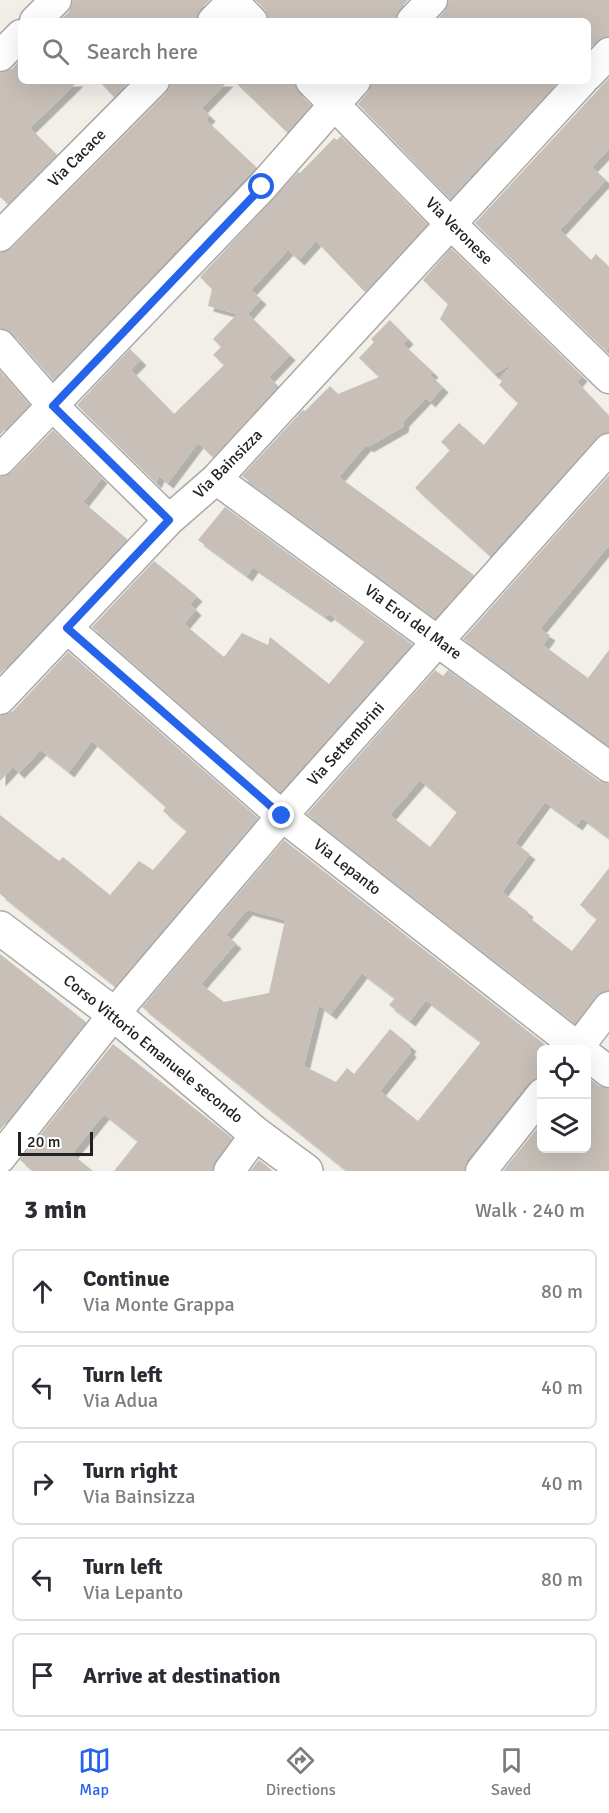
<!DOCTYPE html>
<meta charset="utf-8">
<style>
:root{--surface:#fff;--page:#f2f2f3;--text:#2b2b33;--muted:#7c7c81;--line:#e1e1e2;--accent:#2563eb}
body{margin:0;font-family:Signika,sans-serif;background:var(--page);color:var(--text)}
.controls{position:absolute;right:18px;bottom:18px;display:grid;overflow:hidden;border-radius:9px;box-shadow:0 6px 24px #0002}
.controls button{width:54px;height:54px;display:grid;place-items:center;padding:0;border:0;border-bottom:2px solid var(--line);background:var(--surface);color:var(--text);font:30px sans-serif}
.scale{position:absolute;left:18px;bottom:15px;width:75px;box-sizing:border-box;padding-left:6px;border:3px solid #222;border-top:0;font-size:16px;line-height:21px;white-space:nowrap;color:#222;-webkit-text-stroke:4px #fff;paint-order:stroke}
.stop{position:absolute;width:18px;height:18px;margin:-14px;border:4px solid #2563eb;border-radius:50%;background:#fff}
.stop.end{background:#2563eb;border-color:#fff;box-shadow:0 2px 6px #0008}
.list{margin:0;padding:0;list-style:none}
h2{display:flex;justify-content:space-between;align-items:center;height:78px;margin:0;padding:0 24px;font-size:26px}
h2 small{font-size:20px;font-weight:400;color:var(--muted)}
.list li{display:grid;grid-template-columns:39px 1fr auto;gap:18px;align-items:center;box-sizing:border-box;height:84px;margin:0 12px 12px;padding:0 12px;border:2px solid var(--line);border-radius:9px}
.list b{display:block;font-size:22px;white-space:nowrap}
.list p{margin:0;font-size:20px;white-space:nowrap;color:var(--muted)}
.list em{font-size:20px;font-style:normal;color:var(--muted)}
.icon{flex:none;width:33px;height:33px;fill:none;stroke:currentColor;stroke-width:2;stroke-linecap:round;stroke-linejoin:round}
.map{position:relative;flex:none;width:609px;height:1171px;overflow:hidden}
.search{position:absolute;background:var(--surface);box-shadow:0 6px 24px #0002;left:18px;right:18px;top:18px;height:66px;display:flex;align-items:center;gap:15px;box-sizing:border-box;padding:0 21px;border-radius:9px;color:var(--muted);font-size:22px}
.sheet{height:558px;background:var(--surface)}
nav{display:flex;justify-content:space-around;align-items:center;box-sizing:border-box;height:84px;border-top:2px solid var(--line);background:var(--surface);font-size:16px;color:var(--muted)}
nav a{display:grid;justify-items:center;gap:3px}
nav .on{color:var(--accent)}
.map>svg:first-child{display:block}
.building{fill:#c7bfb8;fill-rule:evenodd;filter:url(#shadow)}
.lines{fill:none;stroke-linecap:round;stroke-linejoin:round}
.minor-casing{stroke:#a9a9a9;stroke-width:33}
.tertiary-casing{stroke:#a9a9a9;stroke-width:36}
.minor{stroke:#fff;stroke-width:30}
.tertiary{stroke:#fff;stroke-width:33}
.route{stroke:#2563eb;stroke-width:8}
.labels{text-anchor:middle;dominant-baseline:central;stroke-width:6;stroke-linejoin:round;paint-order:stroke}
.street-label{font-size:16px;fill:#222;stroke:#fff}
</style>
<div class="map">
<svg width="609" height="1171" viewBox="0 0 609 1171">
<defs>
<filter id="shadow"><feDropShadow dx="5.5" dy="5.5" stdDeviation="0" flood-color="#0004"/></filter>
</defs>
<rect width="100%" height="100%" fill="#f2efe9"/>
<!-- building -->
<path class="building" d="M73 0H210L200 9 196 21H59L69 12Z
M255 0H408L399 10 395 21H269L265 9Z
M449 0H609V36L597 41 588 50V21H436L445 11Z
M21 59V81H78L30 128 57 155 8 204 0 197V73L12 69Z
M609 78V149L592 167 606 180 560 230 591 260 596 254 609 267V348L606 351 475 223Z
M99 81H130L114 97Z
M171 81H228L202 108 210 116 206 120 256 167 53 380 13 334 0 328V253L12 248 166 93Z
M234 81H294L298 93 311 105 287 132Z
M372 81H559L450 199 358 104 368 92Z
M341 136 427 224 365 292 316 241 299 260 288 250 251 290 261 299 248 314 290 355 269 377 278 386 213 457 198 443 168 483 159 476 156 483 77 405 130 349 141 360 131 370 174 414 224 365 213 355 221 347 213 339 237 314 208 306 212 289 200 277 298 172 300 173 334 138 337 140Z
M451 248 582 376 577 382 609 416V432L596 438 490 556 415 488 450 450 441 442 459 423 484 445 518 403 499 385 502 381 499 379 514 363 494 374 440 319 448 304 423 280Z
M390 320 408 339 403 344 433 372 430 375 443 387 430 402 426 398 404 421 403 427 368 447 366 445 339 477 474 575 435 618 242 476 303 410 305 411 330 386 338 394 379 377 359 358 374 342 371 339Z
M0 371 29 405 0 435Z
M53 430 102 478 83 502 127 539 0 674V477L12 472Z
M609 475V545L540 629 550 635 543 645 588 678 609 650V746L463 639Z
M225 507 412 644 280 792 92 627 154 561 197 596 190 604 196 610 184 624 224 657 242 633 268 645 270 637 329 684 365 641 329 614 326 617 253 567 247 576 198 540Z
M68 652 258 818 115 986 0 894V815L59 861 63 857 110 895 139 861 153 870 187 831 163 811 166 807 92 741 69 772 41 750 19 773 13 767 0 781V716L13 711Z
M435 670 443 676 448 670 599 781 609 784V838L582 818 577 825 545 802 515 843 530 854 502 892 528 912 526 915 572 951 597 919 580 905 609 868V990L596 996 575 1023 307 814ZM420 780 457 812 430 847 390 815Z
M284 840 552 1050H542V1077L528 1083 467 1160 464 1171H347L142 1007ZM247 910 285 920 269 993 224 1002 201 984 236 943 226 935ZM362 973 395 998 389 1005 410 1021 426 1000 481 1042 418 1121 380 1091 411 1052 409 1049 411 1046 390 1029 354 1074 347 1068 336 1082 304 1066 319 1005 331 1014Z
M0 954 86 1022 0 1130Z
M113 1044 232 1138 215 1161 212 1171H114L138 1141 104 1114 72 1154 93 1171H33L20 1160Z
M586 1076 599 1086 609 1089V1171H503L542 1122V1149H586Z
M259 1160 273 1171H250Z"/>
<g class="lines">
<defs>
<path id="minor" d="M231 0 252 21
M35 21 56 0
M213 21 234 0
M412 21 432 0
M0 56 21 35
M588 75 609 53
M311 81 451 224 609 378
M0 236 154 81
M0 345 53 406 169 520
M0 460 262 187 355 81
M216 479 609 767
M67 628 282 816 581 1050
M0 699 169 520 216 479 582 81
M576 1050 609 1007
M586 1054 609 1072
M0 1158 114 1014 282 816 609 449
M229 1171 256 1134
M481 1171 542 1094"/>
<path id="tertiary" d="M0 928 114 1014 256 1134 306 1171"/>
</defs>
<!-- minor casing -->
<use href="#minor" class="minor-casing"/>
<!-- tertiary casing -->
<use href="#tertiary" class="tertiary-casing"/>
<!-- minor -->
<use href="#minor" class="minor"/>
<!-- tertiary -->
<use href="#tertiary" class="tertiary"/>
</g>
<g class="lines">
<!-- route -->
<path class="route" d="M262 187 53 406 169 520 67 628 282 816"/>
</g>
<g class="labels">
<!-- street labels -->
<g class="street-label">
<text transform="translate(77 158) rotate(-45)">Via Cacace</text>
<text transform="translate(459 231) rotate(45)">Via Veronese</text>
<text transform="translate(228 464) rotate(-45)">Via Bainsizza</text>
<text transform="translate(413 622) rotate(36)">Via Eroi del Mare</text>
<text transform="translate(346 744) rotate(-48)">Via Settembrini</text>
<text transform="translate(347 867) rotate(38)">Via Lepanto</text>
<text transform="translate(153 1049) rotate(39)">Corso Vittorio Emanuele secondo</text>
</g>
</g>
</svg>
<div class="controls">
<button><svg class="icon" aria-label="locate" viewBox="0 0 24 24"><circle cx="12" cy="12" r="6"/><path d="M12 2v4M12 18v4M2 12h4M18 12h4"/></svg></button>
<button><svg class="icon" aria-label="layers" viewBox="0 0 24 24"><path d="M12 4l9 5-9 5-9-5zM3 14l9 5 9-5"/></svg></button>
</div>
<div class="scale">20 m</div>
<div class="stop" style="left:262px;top:187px"></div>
<div class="stop end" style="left:282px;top:816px"></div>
<div class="search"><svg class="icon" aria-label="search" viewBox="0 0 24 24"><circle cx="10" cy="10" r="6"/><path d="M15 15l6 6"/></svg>Search here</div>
</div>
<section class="sheet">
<h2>3 min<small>Walk · 240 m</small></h2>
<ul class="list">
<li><svg class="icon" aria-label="ahead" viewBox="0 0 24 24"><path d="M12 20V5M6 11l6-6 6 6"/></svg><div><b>Continue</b><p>Via Monte Grappa</p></div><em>80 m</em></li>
<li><svg class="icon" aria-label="left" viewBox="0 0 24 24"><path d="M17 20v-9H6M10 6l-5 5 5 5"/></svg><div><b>Turn left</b><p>Via Adua</p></div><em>40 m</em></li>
<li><svg class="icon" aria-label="right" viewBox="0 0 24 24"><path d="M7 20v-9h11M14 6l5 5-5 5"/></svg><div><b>Turn right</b><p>Via Bainsizza</p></div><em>40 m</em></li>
<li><svg class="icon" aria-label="left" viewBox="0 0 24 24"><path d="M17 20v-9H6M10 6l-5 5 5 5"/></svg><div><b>Turn left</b><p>Via Lepanto</p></div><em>80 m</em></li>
<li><svg class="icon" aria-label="arrive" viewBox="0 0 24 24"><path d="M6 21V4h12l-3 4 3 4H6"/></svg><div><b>Arrive at destination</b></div></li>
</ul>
</section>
<nav>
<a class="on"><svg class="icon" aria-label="map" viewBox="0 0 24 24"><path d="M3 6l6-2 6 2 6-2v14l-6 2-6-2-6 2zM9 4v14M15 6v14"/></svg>Map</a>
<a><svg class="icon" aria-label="directions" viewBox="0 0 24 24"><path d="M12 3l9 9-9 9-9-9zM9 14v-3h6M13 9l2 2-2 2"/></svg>Directions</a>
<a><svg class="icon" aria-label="saved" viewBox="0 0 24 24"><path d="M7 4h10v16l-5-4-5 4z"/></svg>Saved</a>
</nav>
